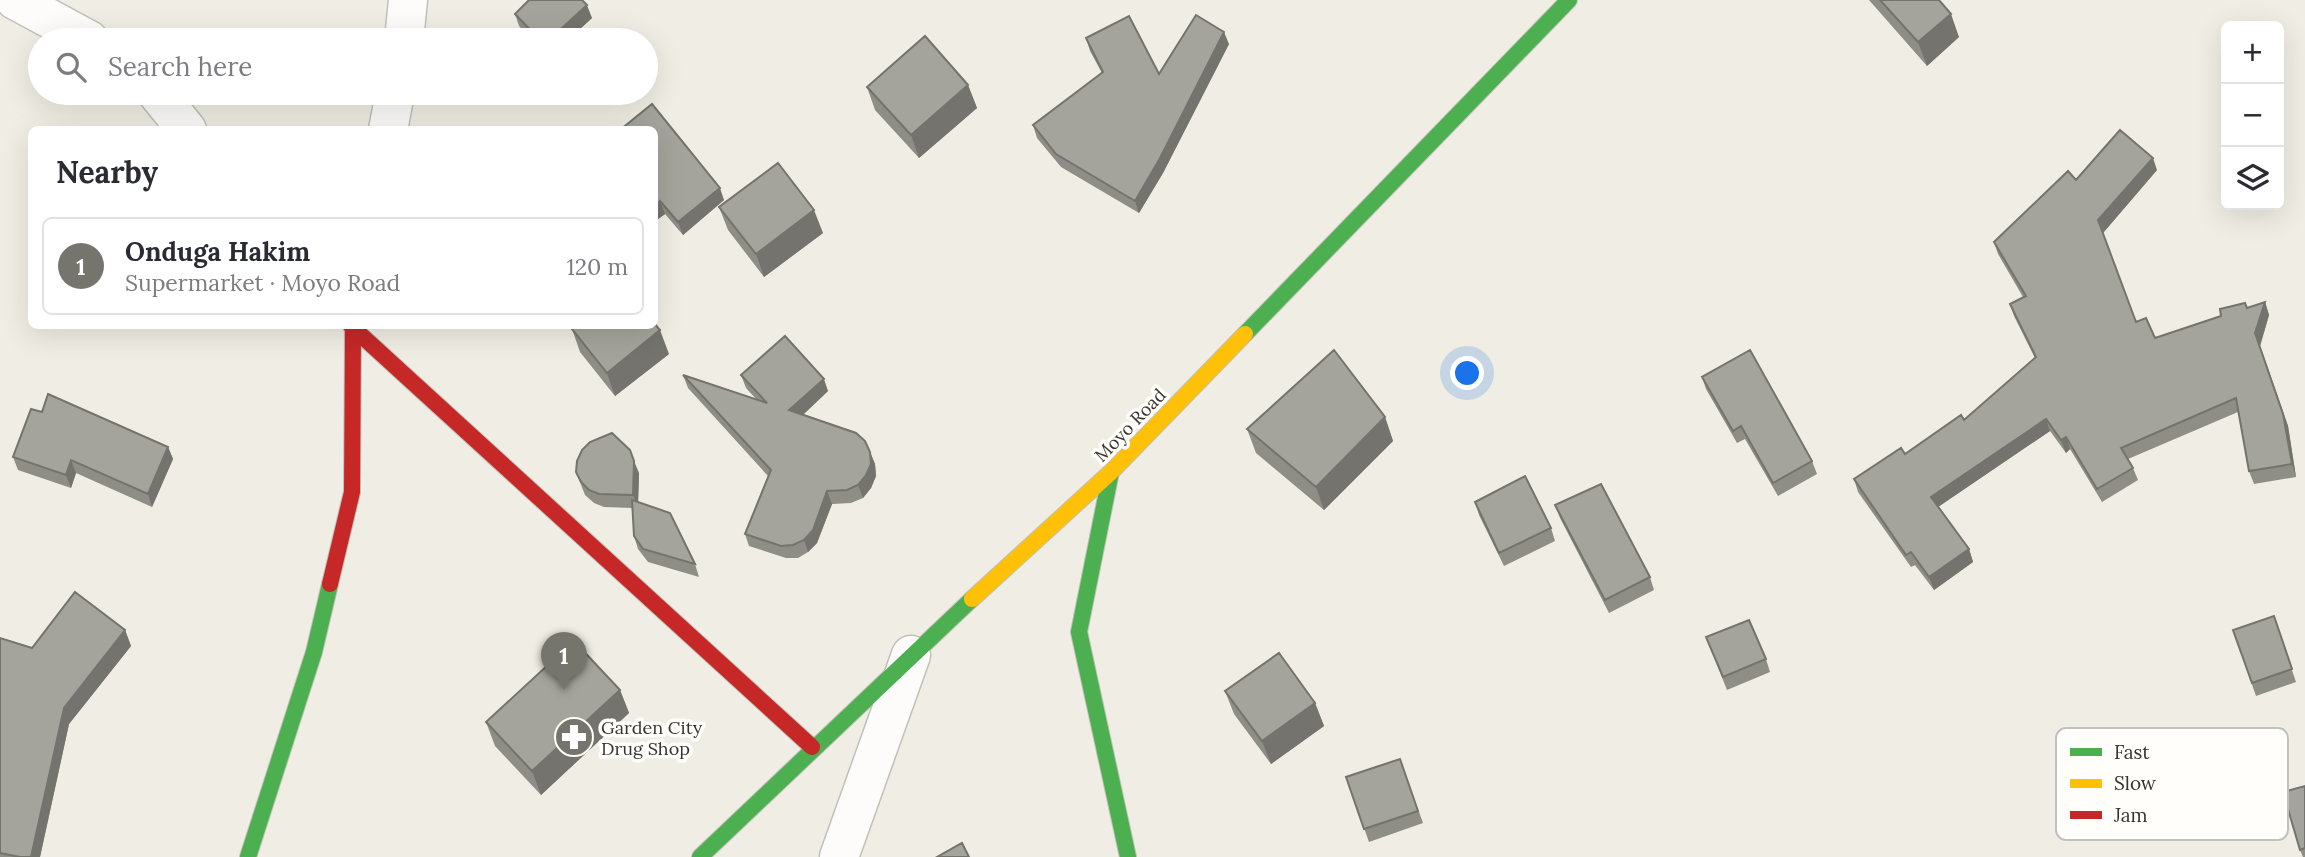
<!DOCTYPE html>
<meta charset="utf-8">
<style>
:root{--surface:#fff;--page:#f7f7f7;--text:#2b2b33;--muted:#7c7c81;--line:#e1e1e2;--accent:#76756d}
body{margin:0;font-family:Lora,serif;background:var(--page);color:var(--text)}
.controls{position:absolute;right:21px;top:21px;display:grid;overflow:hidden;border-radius:10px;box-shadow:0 7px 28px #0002}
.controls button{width:63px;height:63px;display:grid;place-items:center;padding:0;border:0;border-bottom:2px solid var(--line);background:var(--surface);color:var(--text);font:35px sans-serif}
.you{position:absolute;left:1468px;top:374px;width:24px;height:24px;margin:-18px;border:5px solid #fff;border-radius:50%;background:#1a73e8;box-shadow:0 0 0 10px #1a73e833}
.badge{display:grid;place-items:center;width:46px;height:46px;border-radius:50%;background:var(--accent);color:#fff;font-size:23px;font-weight:700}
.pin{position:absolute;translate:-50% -58px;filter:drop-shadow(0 2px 4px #0008)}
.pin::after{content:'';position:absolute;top:37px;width:24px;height:21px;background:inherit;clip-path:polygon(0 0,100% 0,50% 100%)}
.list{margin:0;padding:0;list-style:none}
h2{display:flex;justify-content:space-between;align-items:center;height:91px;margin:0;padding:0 28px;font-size:30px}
h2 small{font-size:23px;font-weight:400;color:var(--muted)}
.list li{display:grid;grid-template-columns:46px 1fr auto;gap:21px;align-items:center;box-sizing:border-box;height:98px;margin:0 14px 14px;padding:0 14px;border:2px solid var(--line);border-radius:10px}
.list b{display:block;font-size:26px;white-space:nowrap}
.list p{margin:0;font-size:23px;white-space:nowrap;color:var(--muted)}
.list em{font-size:23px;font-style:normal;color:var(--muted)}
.icon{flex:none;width:38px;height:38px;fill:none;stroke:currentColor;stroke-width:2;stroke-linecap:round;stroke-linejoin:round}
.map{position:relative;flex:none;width:2305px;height:857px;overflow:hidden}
.search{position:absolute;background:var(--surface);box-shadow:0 7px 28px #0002;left:28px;top:28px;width:630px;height:77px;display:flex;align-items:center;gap:18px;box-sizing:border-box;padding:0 24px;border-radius:38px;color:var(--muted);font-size:26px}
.panel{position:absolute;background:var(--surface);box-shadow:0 7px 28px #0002;left:28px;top:126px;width:630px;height:203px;border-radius:10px}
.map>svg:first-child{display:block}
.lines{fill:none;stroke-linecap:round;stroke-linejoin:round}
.street-casing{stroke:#c1c0b8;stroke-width:41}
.fast-casing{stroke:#c1c0b8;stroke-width:18}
.slow-casing{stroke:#c1c0b8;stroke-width:18}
.jam-casing{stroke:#c1c0b8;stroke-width:18}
.street{stroke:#fdfcfb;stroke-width:38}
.fast{stroke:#4caf50;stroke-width:16}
.slow{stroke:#ffc107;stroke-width:16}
.jam{stroke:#c62828;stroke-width:16}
.wall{fill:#8e8d86}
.shaded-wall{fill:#74736d}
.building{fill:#a5a49c;stroke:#74736d;stroke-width:2}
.labels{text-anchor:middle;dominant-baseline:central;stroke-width:7;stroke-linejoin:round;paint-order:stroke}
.street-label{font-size:18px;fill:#35342d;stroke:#fffefb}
.poi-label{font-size:18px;fill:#35342d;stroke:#fffefb;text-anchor:start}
.key{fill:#fffefb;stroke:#c2c1bd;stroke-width:2}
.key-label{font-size:19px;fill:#35342d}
</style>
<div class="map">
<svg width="2305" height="857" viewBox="0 0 2305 857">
<rect width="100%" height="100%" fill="#f0eee4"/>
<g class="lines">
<defs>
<path id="street" d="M15 0 89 40
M404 40 408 0
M157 93 187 130
M388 130 395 93
M839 857 911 655"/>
<path id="fast" d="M1245 334 1569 0
M1111 472 1079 632 1128 857
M248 857 314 652 330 584
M700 857 972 599"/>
<path id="slow" d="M972 599 1111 472 1245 334"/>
<path id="jam" d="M351 326 812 747
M330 584 352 492 353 326"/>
</defs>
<!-- street casing -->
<use href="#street" class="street-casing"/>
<!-- fast casing -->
<use href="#fast" class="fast-casing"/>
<!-- slow casing -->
<use href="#slow" class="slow-casing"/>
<!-- jam casing -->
<use href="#jam" class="jam-casing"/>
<!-- street -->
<use href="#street" class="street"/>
<!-- fast -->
<use href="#fast" class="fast"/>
<!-- slow -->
<use href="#slow" class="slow"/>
<!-- jam -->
<use href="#jam" class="jam"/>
</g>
<!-- wall -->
<path class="wall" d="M1869 0H1939L1959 37 1927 66Z
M515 14 592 18 568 40H532L519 26Z
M1086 38 1159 74 1229 44 1163 173 1139 213 1061 167 1037 138 1033 125 1102 73 1090 51Z
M968 85 977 108 919 158 875 110 867 87Z
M654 130 724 200 683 235 665 214 654 222Z
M2157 170 2103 233 2136 322 2155 338 2265 302 2269 315 2260 346 2288 426 2296 477 2254 484 2249 471 2238 412 2128 459 2133 468 2138 480 2102 502 2070 449 2066 453 2050 431 1938 507 1969 549 1973 562 1934 590 1915 565 1911 567 1858 492 1854 479 1905 454 1964 420 2035 358 2014 316 2010 304 2023 297 1998 254 1994 242 2076 180Z
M719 207 823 233 764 277 728 230Z
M572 329 669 354 615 396 580 352Z
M683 375 757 400 746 388 741 375 828 391 803 415 870 452 875 464 876 476 871 488 863 498 851 503 832 504 817 543 808 552 798 558H786L749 546 745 534 768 476 688 388Z
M1702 377 1812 461 1817 474 1778 496 1745 439 1737 443 1706 389Z
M42 412 168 447 173 459 152 507 76 473 71 488 18 470 13 457Z
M1385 417 1393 441 1324 510 1256 453 1247 429Z
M576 472 639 473 638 502 695 564 699 577 648 562 638 549 634 536 633 508 604 507 594 503 585 495Z
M1475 502 1551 528 1555 541 1504 566 1479 515Z
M1555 505 1650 577 1654 590 1609 613 1560 518Z
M2274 617 2296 682 2256 696 2233 630Z
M125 630 131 646 69 724 40 857H0V638L32 648Z
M1706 637 1766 659 1770 672 1727 690Z
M620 690 629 713 541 795 495 746 486 722Z
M1225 691 1315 703 1324 726 1271 764 1234 714Z
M1400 759 1423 823 1369 842 1346 777Z
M2305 786V857H2303L2300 850Z"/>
<!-- shaded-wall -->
<path class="shaded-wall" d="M587 5 592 18 568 40H549Z
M1951 14 1959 37 1927 66 1918 42Z
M1224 32 1229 44 1163 173 1139 213 1135 201Z
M968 85 977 108 919 158 911 135Z
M2153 158 2157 170 2103 233 2098 220Z
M720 188 724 200 683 235 678 222Z
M660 201 665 214 654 222V206Z
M814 210 823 233 764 277 756 254Z
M2265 302 2269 315 2260 346 2288 426 2296 477 2292 464 2255 333Z
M660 330 669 354 615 396 607 373Z
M824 379 828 391 794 423 789 410Z
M1385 417 1393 441 1324 510 1316 487Z
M2046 419 2050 431 1935 509 1931 497Z
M2066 437 2070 449 2066 453 2061 440Z
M168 447 173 459 152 507 148 494Z
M870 452 875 464 876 476 871 488 863 498 858 485Z
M71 460 76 473 71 488 66 475Z
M634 461 639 473 638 508 633 495Z
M827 491 832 504 817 543 808 552 804 540Z
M1969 549 1973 562 1934 590 1929 577Z
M125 630 131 646 69 724 40 857H31L64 708Z
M620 690 629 713 541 795 532 771Z
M1315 703 1324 726 1271 764 1262 741Z"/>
<!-- building -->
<path class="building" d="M529 0H582L587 5 549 40H540L515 14Z
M1880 0H1939L1951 14 1918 42Z
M1196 15 1224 32 1159 160 1135 201 1056 154 1033 125 1103 72 1086 38 1129 16 1159 74Z
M925 36 968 85 911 135 867 87Z
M652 104 720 188 678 222 660 201 654 206V130H620Z
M2120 130 2153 158 2098 220 2136 322 2146 318 2155 338 2221 316 2220 309 2245 303 2247 308 2265 302 2255 333 2283 414 2292 464 2249 471 2236 398 2121 448 2133 468 2097 489 2066 437 2061 440 2046 419 1931 497 1969 549 1929 577 1911 552 1906 555 1854 479 1901 448 1905 454 1961 415 1964 420 2036 357 2010 304 2026 296 1994 242 2068 171 2076 180Z
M778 163 814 210 756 254 719 207Z
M654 323 660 330 607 373 572 329 576 326H654Z
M785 336 824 379 789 410 856 433 865 441 870 452 871 464 866 475 858 485 847 490 827 491 813 530 804 540 793 545 781 546 745 534 771 470 683 375 767 403 741 375Z
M1334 350 1385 417 1316 487 1247 429Z
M1750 350 1812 461 1773 483 1741 426 1733 431 1702 377Z
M48 394 168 447 148 494 71 460 66 475 13 457 31 409 42 412Z
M612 433 630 450 634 461 633 495 599 494 589 490 581 482 576 472 577 461 582 450 590 442Z
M1525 476 1551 528 1499 553 1475 502Z
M1601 484 1650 577 1605 600 1555 505Z
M632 500 670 513 695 564 643 549 634 536Z
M75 592 125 630 64 708 31 857H20L0 853V638L32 648Z
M2274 616 2292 669 2252 683 2233 630Z
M1749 620 1766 659 1723 677 1706 637Z
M574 641 620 690 532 771 486 722Z
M1279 653 1315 703 1262 741 1225 691Z
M1400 759 1418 811 1364 829 1346 777Z
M2305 786V848L2300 850 2283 792Z
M962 843 969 857H937Z"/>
<!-- icons -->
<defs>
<symbol id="pharmacy-disc" viewBox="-11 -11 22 22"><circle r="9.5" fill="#76756d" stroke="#fffefb"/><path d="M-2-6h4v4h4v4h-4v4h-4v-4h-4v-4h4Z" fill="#fff"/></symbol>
</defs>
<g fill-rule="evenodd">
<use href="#pharmacy-disc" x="552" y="715" width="44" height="44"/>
</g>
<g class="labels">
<!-- street labels -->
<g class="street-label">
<text transform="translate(1130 425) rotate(-46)">Moyo Road</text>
</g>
<!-- poi labels -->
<g class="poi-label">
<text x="601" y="727">Garden City<tspan x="601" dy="21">Drug Shop</tspan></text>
</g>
</g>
<!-- legend -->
<rect x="2056" y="728" width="232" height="112" rx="10" class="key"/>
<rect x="2070" y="748" width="32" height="8" fill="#4caf50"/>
<rect x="2070" y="779" width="32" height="9" fill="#ffc107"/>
<rect x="2070" y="811" width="32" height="8" fill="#c62828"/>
<g class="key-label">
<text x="2114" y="759">Fast</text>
<text x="2114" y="790">Slow</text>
<text x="2114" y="822">Jam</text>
</g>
</svg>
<div class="controls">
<button>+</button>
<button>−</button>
<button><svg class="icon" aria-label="layers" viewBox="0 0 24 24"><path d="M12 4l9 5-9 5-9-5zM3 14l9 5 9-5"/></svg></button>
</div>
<div class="you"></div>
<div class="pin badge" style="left:564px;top:690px">1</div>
<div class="search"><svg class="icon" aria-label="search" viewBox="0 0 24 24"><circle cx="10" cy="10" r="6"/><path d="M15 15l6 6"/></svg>Search here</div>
<section class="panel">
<h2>Nearby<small></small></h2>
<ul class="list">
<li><span class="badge">1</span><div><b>Onduga Hakim</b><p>Supermarket · Moyo Road</p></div><em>120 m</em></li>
</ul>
</section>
</div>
